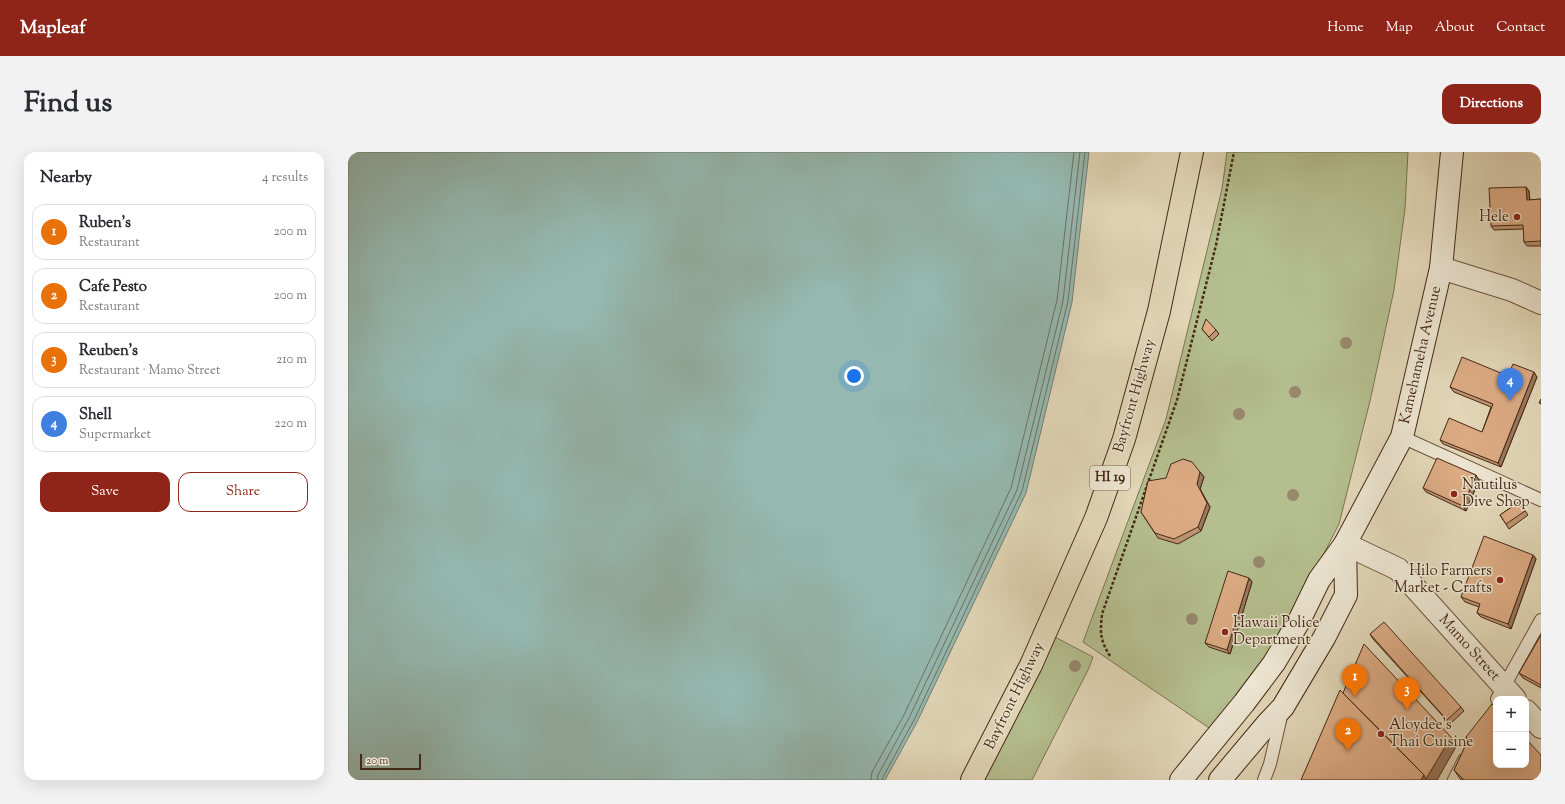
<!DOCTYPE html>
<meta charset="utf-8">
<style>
:root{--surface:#fff;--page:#f2f2f3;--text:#2b2b33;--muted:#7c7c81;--line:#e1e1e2;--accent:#8f2418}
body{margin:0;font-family:"Sorts Mill Goudy",serif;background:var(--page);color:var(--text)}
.controls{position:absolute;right:12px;bottom:12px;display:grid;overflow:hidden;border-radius:8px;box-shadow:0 4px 16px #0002}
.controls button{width:36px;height:36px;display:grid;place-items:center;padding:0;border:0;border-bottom:1px solid var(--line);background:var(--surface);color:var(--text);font:20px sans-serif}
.scale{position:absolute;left:12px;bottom:10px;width:61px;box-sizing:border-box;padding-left:4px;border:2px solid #462916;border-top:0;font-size:11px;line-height:14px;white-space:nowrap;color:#462916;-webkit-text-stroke:3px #ece5d1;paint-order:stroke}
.you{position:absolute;left:506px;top:224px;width:14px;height:14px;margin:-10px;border:3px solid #fff;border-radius:50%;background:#1a73e8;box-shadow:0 0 0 6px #1a73e833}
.badge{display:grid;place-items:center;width:26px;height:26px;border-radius:50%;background:var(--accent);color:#fff;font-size:13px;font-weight:700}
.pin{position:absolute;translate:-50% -33px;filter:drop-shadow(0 1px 2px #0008)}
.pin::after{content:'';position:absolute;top:21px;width:14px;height:12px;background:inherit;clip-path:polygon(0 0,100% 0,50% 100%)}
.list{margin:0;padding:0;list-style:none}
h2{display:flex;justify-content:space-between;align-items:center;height:52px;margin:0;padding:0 16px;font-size:17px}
h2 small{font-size:13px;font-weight:400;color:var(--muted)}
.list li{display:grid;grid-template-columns:26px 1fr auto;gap:12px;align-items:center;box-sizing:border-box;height:56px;margin:0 8px 8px;padding:0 8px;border:1px solid var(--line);border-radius:12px}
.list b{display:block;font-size:15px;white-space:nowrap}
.list p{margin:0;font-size:13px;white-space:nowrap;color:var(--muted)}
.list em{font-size:13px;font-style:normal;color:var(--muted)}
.actions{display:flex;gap:8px;padding:12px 16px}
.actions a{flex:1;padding:9px 0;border:1px solid var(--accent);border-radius:12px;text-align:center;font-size:14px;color:var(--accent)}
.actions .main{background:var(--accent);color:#fff}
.map{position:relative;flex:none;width:1193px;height:628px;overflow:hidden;border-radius:12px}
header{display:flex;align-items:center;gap:24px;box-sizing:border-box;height:56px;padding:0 20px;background:var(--accent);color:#fff}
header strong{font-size:19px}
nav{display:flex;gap:22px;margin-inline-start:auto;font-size:14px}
.intro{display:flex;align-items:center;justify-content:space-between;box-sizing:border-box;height:96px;padding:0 24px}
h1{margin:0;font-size:28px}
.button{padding:10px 18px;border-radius:12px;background:var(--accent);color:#fff;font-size:14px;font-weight:700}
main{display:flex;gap:24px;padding:0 24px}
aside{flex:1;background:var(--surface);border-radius:12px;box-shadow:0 4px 16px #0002}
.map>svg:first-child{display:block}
.green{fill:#b4be8e;stroke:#7d7452}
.water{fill:#95b9b1;stroke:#757f73}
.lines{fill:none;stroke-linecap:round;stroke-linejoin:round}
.shore{stroke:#6e7164;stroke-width:1}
.service-casing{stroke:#6d543e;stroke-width:14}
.minor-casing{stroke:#6d543e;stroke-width:24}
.tertiary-casing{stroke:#6d543e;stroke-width:24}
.secondary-casing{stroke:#462916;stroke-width:24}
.primary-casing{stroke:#462916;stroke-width:24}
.path{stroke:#462916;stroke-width:2.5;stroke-dasharray:3 2;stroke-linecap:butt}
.service{stroke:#ece5d1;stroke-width:12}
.minor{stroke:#ece5d1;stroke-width:22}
.tertiary{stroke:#ece5d1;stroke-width:22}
.secondary{stroke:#ece5d1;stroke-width:22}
.primary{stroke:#e2d7b8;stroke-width:22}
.tree{fill:#98886c}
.wall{fill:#bd9372;stroke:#462916}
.shaded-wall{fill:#9a785c;stroke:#462916}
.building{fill:#dcab84;stroke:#462916}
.poi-dot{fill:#8f2418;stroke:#ece5d1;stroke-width:1.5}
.labels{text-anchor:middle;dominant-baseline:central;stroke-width:3;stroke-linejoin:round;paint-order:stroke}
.shield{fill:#ece5d1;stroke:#78614e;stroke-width:1}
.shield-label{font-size:14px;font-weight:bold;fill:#462916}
.poi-label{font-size:15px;fill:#462916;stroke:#ece5d1;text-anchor:start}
.street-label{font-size:15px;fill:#462916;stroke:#ece5d1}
</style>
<header>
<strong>Mapleaf</strong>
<nav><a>Home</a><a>Map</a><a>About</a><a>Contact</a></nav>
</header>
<div class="intro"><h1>Find us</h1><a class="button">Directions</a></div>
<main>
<aside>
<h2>Nearby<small>4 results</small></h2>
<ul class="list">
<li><span class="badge" style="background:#e8710a">1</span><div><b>Ruben’s</b><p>Restaurant</p></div><em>200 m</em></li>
<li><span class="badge" style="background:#e8710a">2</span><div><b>Cafe Pesto</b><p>Restaurant</p></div><em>200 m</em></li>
<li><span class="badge" style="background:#e8710a">3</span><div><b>Reuben's</b><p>Restaurant · Mamo Street</p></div><em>210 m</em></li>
<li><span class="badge" style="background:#3f7fe0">4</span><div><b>Shell</b><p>Supermarket</p></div><em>220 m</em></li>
</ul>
<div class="actions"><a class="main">Save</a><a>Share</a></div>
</aside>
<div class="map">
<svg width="1193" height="628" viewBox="0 0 1193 628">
<rect width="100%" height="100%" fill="#e2d7b8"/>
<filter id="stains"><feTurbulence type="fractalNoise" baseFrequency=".005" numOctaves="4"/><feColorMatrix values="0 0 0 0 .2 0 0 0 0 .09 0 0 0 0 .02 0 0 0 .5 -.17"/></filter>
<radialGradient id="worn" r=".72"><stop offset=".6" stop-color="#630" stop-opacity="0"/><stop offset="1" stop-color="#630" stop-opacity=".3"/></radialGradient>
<!-- green -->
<path class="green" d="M879 0H1060L1057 57 1046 138 1022 249 991 372 915 521 870 582 735 490 818 267 874 37Z
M707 485 745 505 741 516 684 628H636Z"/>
<!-- water -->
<path class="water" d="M0 0H741L724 150 678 341 569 570 537 628H0Z"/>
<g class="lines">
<!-- shore -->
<path class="shore" d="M523 628 524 620 556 563 663 336 709 148 726 0
M529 628 530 623 561 566 669 338 715 149 732 0
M534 628 535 625 566 568 674 339 720 149 737 0"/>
<defs>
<path id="service" d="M1054 285 1193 348
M1149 547 1193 468
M916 628 922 612 934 560
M1106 628 1116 608"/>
<path id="minor" d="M997 392 1050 417 1167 547
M1178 559 1193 575"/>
<path id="tertiary" d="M1093 116 1164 138 1193 151"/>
<path id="secondary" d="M833 628 896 551 926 511 951 469 971 428 997 392 1054 285 1093 116 1104 0
M872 628 919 572 935 555 976 486 998 443 997 392"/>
<path id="primary" d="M624 628 683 513 748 366 776 287 811 159 844 0"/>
</defs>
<!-- service casing -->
<use href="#service" class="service-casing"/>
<!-- minor casing -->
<use href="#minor" class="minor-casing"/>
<!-- tertiary casing -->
<use href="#tertiary" class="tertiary-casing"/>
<!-- secondary casing -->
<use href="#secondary" class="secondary-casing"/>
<!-- primary casing -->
<use href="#primary" class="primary-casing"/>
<!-- path -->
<path class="path" d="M762 504C752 488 752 481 754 462L829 248 868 93 886 0"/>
<!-- service -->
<use href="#service" class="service"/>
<!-- minor -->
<use href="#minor" class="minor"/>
<!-- tertiary -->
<use href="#tertiary" class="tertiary"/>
<!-- secondary -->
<use href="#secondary" class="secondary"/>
<!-- primary -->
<use href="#primary" class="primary"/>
</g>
<!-- trees -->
<g class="tree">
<circle cx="998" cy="191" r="6"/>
<circle cx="947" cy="240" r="6"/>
<circle cx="891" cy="262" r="6"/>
<circle cx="945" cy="343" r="6"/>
<circle cx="911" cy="410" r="6"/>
<circle cx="844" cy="467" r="6"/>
<circle cx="727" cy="514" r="6"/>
</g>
<!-- wall -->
<path class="wall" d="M1178 35 1181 39 1182 48 1193 47V94H1179L1176 90V77L1146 78 1143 74Z
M854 177 868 178 871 182 864 189Z
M1160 224 1189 225 1153 315 1095 292 1092 288 1134 280 1143 255 1106 240 1102 235Z
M852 320 856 325 852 337 862 355 853 379 830 392 810 386 793 360 818 326Z
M1131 328 1118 359 1078 340 1075 336Z
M1171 350 1180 363 1161 377 1152 363Z
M1185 403 1188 407 1163 477 1133 465 1129 461 1131 455 1117 450 1113 445Z
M901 426 904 430 882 502 861 495 857 491Z
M1022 482 1113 555 1116 559 1102 572 1025 487Z
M1193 483V536L1175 526 1171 521Z
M1118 585 1193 628H1113L1106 618 1120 588Z"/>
<!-- shaded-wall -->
<path class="shaded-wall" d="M1178 35 1181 39 1182 52 1179 48Z
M1186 220 1189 225 1153 315 1150 311Z
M852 320 856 325 852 337 862 355 853 379 850 375 849 332Z
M1128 323 1131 328 1118 359 1115 354Z
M1185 403 1188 407 1163 477 1160 472Z
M901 426 904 430 882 502 879 498Z
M1103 585 1109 593 1089 628H1073Z"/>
<!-- building -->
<path class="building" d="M1178 35 1179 48 1193 47V89L1176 90 1175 73 1143 74 1141 36Z
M858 167 868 178 861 185 854 177Z
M1114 205 1160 224 1165 212 1186 220 1150 311 1092 288 1101 266 1134 280 1145 252 1102 235Z
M1193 247V252L1191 251Z
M1089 306 1128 323 1115 354 1075 336Z
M835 307 844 310 852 320 849 332 859 351 850 375 826 387 807 381 793 360 800 329 818 326 823 312Z
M1171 350 1177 359 1158 372 1152 363Z
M1136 384 1185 403 1160 472 1129 461 1132 452 1113 445Z
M880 419 901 426 879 498 857 491Z
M1036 470 1113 555 1099 568 1022 482Z
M1193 483V533L1171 521Z
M1016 492 1103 585 1078 627 1076 623 995 541Z
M992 538 1076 623 1073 628H953Z
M1144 552 1148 556V613H1178V587L1193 603V628H1116L1106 618 1120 588 1118 585Z"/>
<!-- markers -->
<g class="poi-dot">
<circle cx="1169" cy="65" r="4"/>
<circle cx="1106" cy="342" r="4"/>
<circle cx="1152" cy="428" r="4"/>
<circle cx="877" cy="480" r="4"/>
<circle cx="1033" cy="582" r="4"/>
</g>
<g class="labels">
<!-- shield labels -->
<rect class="shield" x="742" y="314" width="40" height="24" rx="3"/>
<g class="shield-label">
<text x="762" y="326">HI 19</text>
</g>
<!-- poi labels -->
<g class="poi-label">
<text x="1161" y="65" text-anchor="end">Hele</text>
<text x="1114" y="333">Nautilus<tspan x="1114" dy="17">Dive Shop</tspan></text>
<text x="1144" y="419" text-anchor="end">Hilo Farmers<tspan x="1144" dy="17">Market - Crafts</tspan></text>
<text x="885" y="471">Hawaii Police<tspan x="885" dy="17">Department</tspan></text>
<text x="1041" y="573">Aloydee's<tspan x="1041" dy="17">Thai Cuisine</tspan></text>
</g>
<!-- street labels -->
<g class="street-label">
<text transform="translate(1073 203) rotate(-77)">Kamehameha Avenue</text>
<text transform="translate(787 244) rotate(-74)">Bayfront Highway</text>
<text transform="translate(1121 496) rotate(48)">Mamo Street</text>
<text transform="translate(667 544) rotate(-64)">Bayfront Highway</text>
</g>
</g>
<rect width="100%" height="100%" filter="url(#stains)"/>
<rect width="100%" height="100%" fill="url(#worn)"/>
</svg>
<div class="controls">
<button>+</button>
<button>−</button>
</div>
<div class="scale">20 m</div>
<div class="you"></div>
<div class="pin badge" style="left:1007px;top:545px;background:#e8710a">1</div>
<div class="pin badge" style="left:1000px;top:599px;background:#e8710a">2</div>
<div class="pin badge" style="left:1059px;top:558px;background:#e8710a">3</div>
<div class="pin badge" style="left:1162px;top:249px;background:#3f7fe0">4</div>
</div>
</main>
